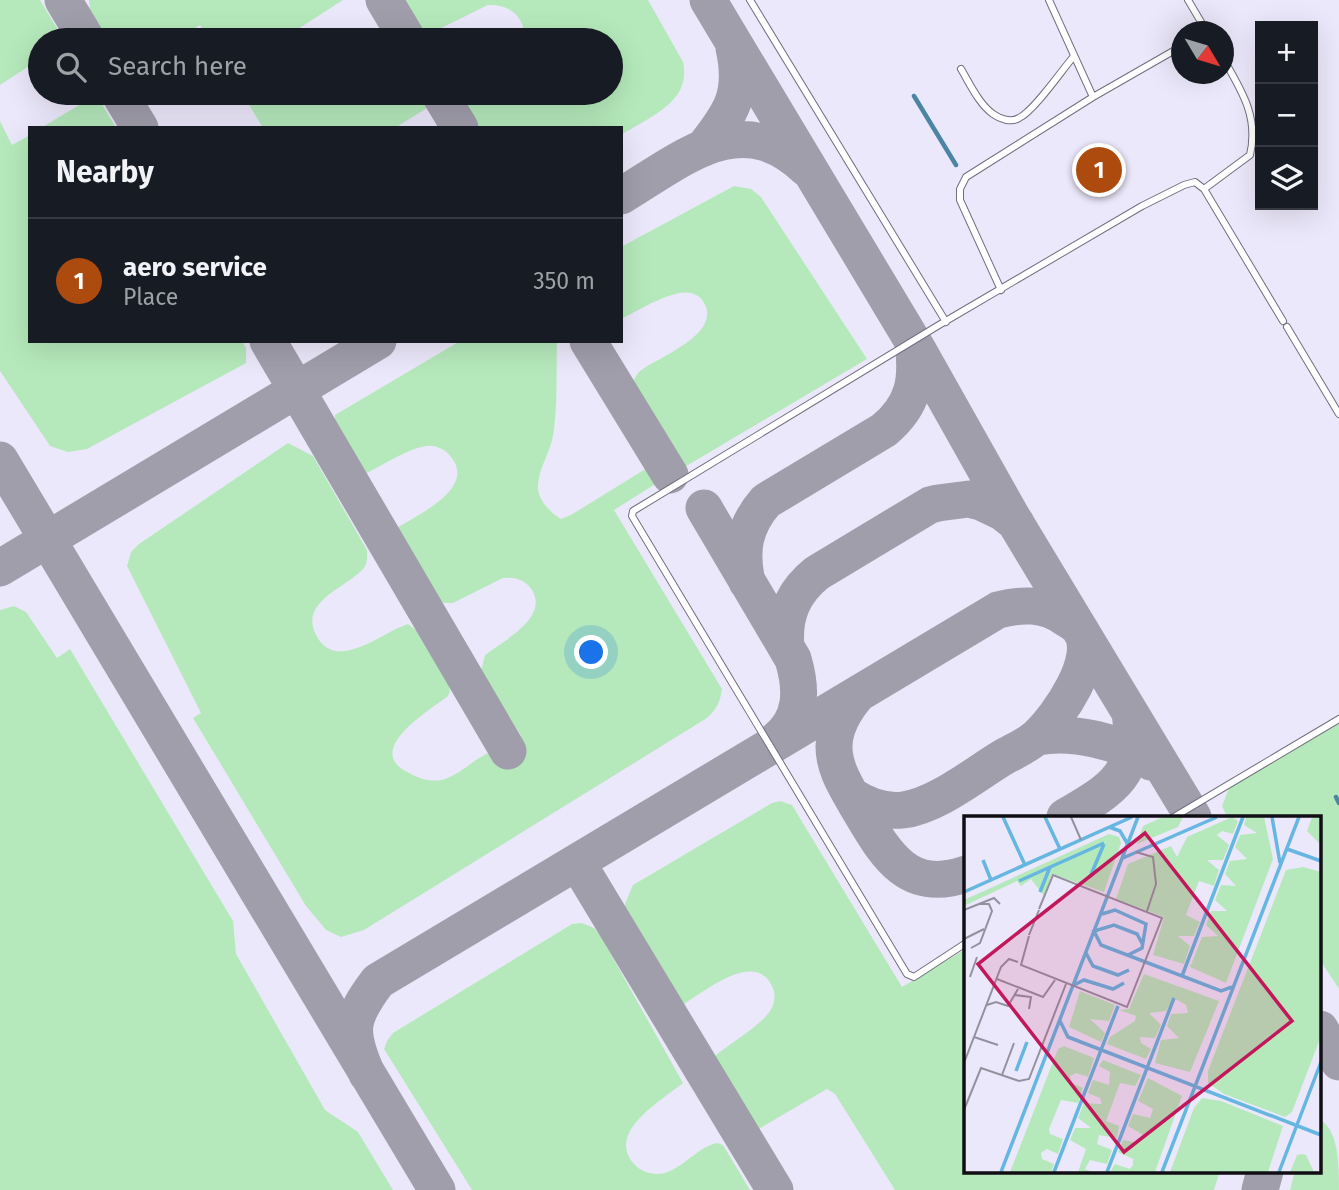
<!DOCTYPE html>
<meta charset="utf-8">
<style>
:root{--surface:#171b24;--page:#242831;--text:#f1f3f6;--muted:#9ea1a6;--line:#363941;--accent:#ad4b0f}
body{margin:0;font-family:"Fira Sans",sans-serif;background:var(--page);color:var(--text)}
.controls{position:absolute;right:21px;top:21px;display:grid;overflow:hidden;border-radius:0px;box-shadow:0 7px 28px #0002}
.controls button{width:63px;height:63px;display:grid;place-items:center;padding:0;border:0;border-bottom:2px solid var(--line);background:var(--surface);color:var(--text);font:35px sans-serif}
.compass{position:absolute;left:1171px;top:21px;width:63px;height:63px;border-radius:50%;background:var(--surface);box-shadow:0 7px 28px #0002;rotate:128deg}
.you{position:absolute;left:592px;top:653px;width:24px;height:24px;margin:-18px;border:5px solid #fff;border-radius:50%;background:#1a73e8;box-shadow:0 0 0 10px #1a73e833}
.badge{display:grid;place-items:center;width:46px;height:46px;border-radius:50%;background:var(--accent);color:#fff;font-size:23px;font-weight:700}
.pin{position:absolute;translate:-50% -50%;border:4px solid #fff;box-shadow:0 2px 7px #0006}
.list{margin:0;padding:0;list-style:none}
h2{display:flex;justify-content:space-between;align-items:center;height:91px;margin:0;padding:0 28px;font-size:30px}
h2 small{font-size:23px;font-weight:400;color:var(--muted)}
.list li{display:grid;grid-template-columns:46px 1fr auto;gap:21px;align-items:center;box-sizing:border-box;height:126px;padding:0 28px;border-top:2px solid var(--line)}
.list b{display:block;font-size:26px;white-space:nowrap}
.list p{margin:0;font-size:23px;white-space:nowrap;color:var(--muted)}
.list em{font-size:23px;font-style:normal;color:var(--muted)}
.icon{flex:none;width:38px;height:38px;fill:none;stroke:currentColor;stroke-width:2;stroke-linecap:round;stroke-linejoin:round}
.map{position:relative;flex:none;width:1339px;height:1190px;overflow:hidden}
.search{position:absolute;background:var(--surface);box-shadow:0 7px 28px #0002;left:28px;top:28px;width:595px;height:77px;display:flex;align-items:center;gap:18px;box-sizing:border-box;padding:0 24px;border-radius:38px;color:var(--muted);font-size:26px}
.panel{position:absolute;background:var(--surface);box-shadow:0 7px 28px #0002;left:28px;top:126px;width:595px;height:217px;border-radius:0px}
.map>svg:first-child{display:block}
.green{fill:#b5e9bb}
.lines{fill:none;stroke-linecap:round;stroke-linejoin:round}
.stream{stroke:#4c84a3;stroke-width:4.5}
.taxiway{stroke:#a19eac;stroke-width:37}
.service-casing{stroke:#736e7f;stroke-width:8}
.service{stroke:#fff;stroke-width:6}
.inset-river{fill:none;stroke:#65b6e0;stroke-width:3.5}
.inset-road{fill:none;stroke:#94919f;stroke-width:2}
.view{fill:#c2185b;fill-opacity:0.15;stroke:#c2185b;stroke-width:3.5}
.inset-edge{fill:none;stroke:#100e14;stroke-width:3.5}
</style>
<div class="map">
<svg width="1339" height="1190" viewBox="0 0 1339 1190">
<rect width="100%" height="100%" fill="#ece8fb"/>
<!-- green -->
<path class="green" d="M0 0H40L61 35 59 40H40V59L0 85Z
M89 0H343L301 27 290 40H210L200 25 175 40H105L90 15Z
M401 0H648L683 62C692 102 649 117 621 135V128H477L457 98 461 93H611V40H525C525 17 510 4 488 5L423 37Z
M242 93H418L427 108 395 128H263Z
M89 99 102 104 116 128H41Z
M0 121 12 145 30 135V341H242L246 348V363L87 449 68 452 50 446 0 371Z
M734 186 751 189 761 197 867 359 683 468 632 384C634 379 636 375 640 371 659 357 716 336 706 307 704 302 701 297 696 295 679 284 638 311 621 319V247Z
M460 341H557C556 372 558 405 553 436 550 453 537 471 538 489 539 501 551 513 561 519L571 515 647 468 657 483 614 510 722 689C720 702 717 709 707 718L364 930 341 937 326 930 306 906 193 718 201 713 127 566 131 552 139 544 288 443 313 456 367 550C367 558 368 564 362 570 345 588 299 602 316 635 336 674 382 632 408 624L416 630 449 685 450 692 447 697C428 711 362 751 409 773 420 779 432 783 445 779 460 774 472 761 486 754 503 747 508 759 521 736L481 671 485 655C503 641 549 618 532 590 525 579 514 577 503 578L453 603H444L437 598 397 528C417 515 477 488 451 457 445 449 436 445 427 446 408 448 380 467 363 475L335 430V415Z
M14 606 26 612 57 658 70 649 233 921 236 954 325 1110 358 1132 393 1190H0V610Z
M1339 723V989L1320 960V817H1227L1222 806 1229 788Z
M780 801 792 805 902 987 966 949V1171H1220L1214 1190H895L835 1094 827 1089 757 1130 715 1056C730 1043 759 1027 770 1011 775 1004 776 994 772 986 755 950 705 991 684 1004L625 911V904L633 885 772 803Z
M582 923 594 928 600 935 683 1083C662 1100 604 1133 635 1165 642 1172 654 1176 665 1173 684 1167 698 1147 717 1143L723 1145 750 1190H472L384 1049 387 1041 393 1033 572 924Z
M1320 1120C1339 1129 1339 1168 1339 1190H1290L1295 1171H1320Z"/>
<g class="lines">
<!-- stream -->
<path class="stream" d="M914 96 956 165
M1336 797 1339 803"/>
<!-- taxiway -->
<path class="taxiway" d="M63 0 87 40
M384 0 408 40
M708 0 918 350 1012 517 1193 817
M119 93 140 128
M439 93 460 128
M705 146C732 112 744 93 734 48
M621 196C683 159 740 106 806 168
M268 341 508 751
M588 341 670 475
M0 460 437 1190
M704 508 793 659C802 689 803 719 776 740
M0 568 378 341
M747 582C740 550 744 526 766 501L884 430C914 405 918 380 913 342
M786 647C783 616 793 592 817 573L930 505 938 503 969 499 981 502 1002 512 1016 523
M858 694C845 709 834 726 834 747 834 769 847 788 857 806 884 851 905 895 966 874
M1038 737C1072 730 1121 742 1151 762
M1065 817C1113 789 1140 774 1130 713
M577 862 775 1190
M1320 1029 1339 1062
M367 1074C348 1031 350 1018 378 981L998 610C1022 604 1044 603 1065 618 1070 621 1078 626 1081 631 1099 659 1058 717 1039 735 1029 745 1014 751 1002 758 974 775 936 806 903 810 884 812 867 806 852 796
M1260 1190 1265 1171"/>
<defs>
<path id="service" d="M750 0 946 322
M1049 0 1093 97
M1188 0 1207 32
M961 69C970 84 979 104 993 114 1000 119 1011 123 1019 118 1034 111 1062 70 1074 56
M1204 189 1250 155C1259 118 1242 91 1224 60
M1001 290 960 200V189L966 177 1093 97 1182 46
M1287 327 1339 414
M1174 817 1339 719
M966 943 914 977 907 974 632 516 633 511 939 325 1142 206 1184 185 1195 182 1204 189 1283 321"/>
</defs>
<!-- service casing -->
<use href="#service" class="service-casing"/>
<!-- service -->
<use href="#service" class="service"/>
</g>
<!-- overview -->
<g transform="translate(964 816)">
<rect width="357" height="357" fill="#ece8fb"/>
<path d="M199 1H219L214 11 173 28 179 10ZM268 1 274 5 269 18 258 15 253 19 265 29 259 44H243L255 54 250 70 235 65 222 99 236 106 230 120H214L226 130 220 148 189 139 200 101 152 83 164 48 207 30 213 41 223 21ZM282 1H300L309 43 262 167 226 151 238 121 254 120 242 109 247 95H263L251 84 257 69 272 70 261 58 266 45 283 43 271 31 276 19 293 17 280 9ZM348 1H357V29L343 15ZM145 18 155 21 157 27 140 76 88 58 80 80 67 63 57 70 53 65 0 90V84ZM339 51 357 56V220L328 296 321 301 260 278 244 267V255L322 54ZM180 158 255 185 226 256 191 247 197 224 215 222 203 210 207 198 224 197 222 189 210 182 202 195 185 197 197 209 191 222 176 221 177 227 187 233 182 243 143 228 146 221 171 205 172 200 155 194 165 193ZM116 175 151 189 145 205 126 203 141 217 137 226 105 211ZM100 230 130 242 124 261 112 257 106 260 108 267 119 272 114 287 97 284 85 313 86 318 99 323 94 338 83 333 77 337 78 343 90 348 87 356H46L94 233ZM139 244 177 259 171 270 156 267 142 305 155 310 153 322 135 319 133 328 148 334 143 348 126 344 121 353 129 356H114L122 333 106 324 111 312H127L114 302 120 287 138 288 136 282 124 277 129 264 145 269 146 256 135 250ZM184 262 218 280 191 356H146L151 348 166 353 169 349V343L154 336 159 324 175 327 179 319 164 310 169 298 186 302 189 293 174 285ZM238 282 257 285 319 310 304 356H206L230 292ZM338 338 342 339 350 356H326L333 339Z" fill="#b5e9bb"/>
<path class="inset-river" d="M39 1 61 49M81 1 96 33M308 1 316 47M145 11 156 15 163 27M323 33 357 45M159 42 253 1M19 44 27 64M126 61 140 28M55 65 140 27M0 76 168 1M76 76 86 51M138 98 151 94 182 108 178 132 164 139M179 129 173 118 150 109 130 115 137 129 257 175 268 171M122 137 129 150 154 159 165 154M218 160 279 1M110 169 120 164 149 173 160 167M96 205 104 221 357 319M52 255 63 226M37 356 174 1M90 356 154 190M143 356 210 182M198 356 335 1M315 356 357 246"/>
<path class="inset-road" d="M107 1 117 24M172 36 189 41 192 68 183 95M0 94 30 82 36 88M65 119 75 94M65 120 57 149 163 191 198 102 89 59 75 93M0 123 20 113M7 132 16 127 28 95 25 88H15M6 161 13 141M33 163 79 181 91 164M51 179 67 181 65 193M23 189 32 186 44 190 54 173M10 221 34 229M0 247 37 151 45 143 54 146M38 259 50 227M0 294 17 252 55 265 65 263 102 168"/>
<path class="view" d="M181 17 328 205 160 336 14 148Z"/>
<rect width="357" height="357" class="inset-edge"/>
</g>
</svg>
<div class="controls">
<button>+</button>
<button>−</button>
<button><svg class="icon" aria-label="layers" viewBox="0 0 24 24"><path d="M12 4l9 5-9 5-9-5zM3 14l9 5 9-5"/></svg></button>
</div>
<svg class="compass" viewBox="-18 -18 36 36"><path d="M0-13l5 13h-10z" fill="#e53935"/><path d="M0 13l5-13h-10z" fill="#9ea1a6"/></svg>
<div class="you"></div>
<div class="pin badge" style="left:1099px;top:170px">1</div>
<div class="search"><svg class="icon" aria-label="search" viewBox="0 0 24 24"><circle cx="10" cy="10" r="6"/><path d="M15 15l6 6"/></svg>Search here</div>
<section class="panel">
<h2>Nearby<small></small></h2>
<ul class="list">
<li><span class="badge">1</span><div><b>aero service</b><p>Place</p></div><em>350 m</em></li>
</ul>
</section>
</div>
